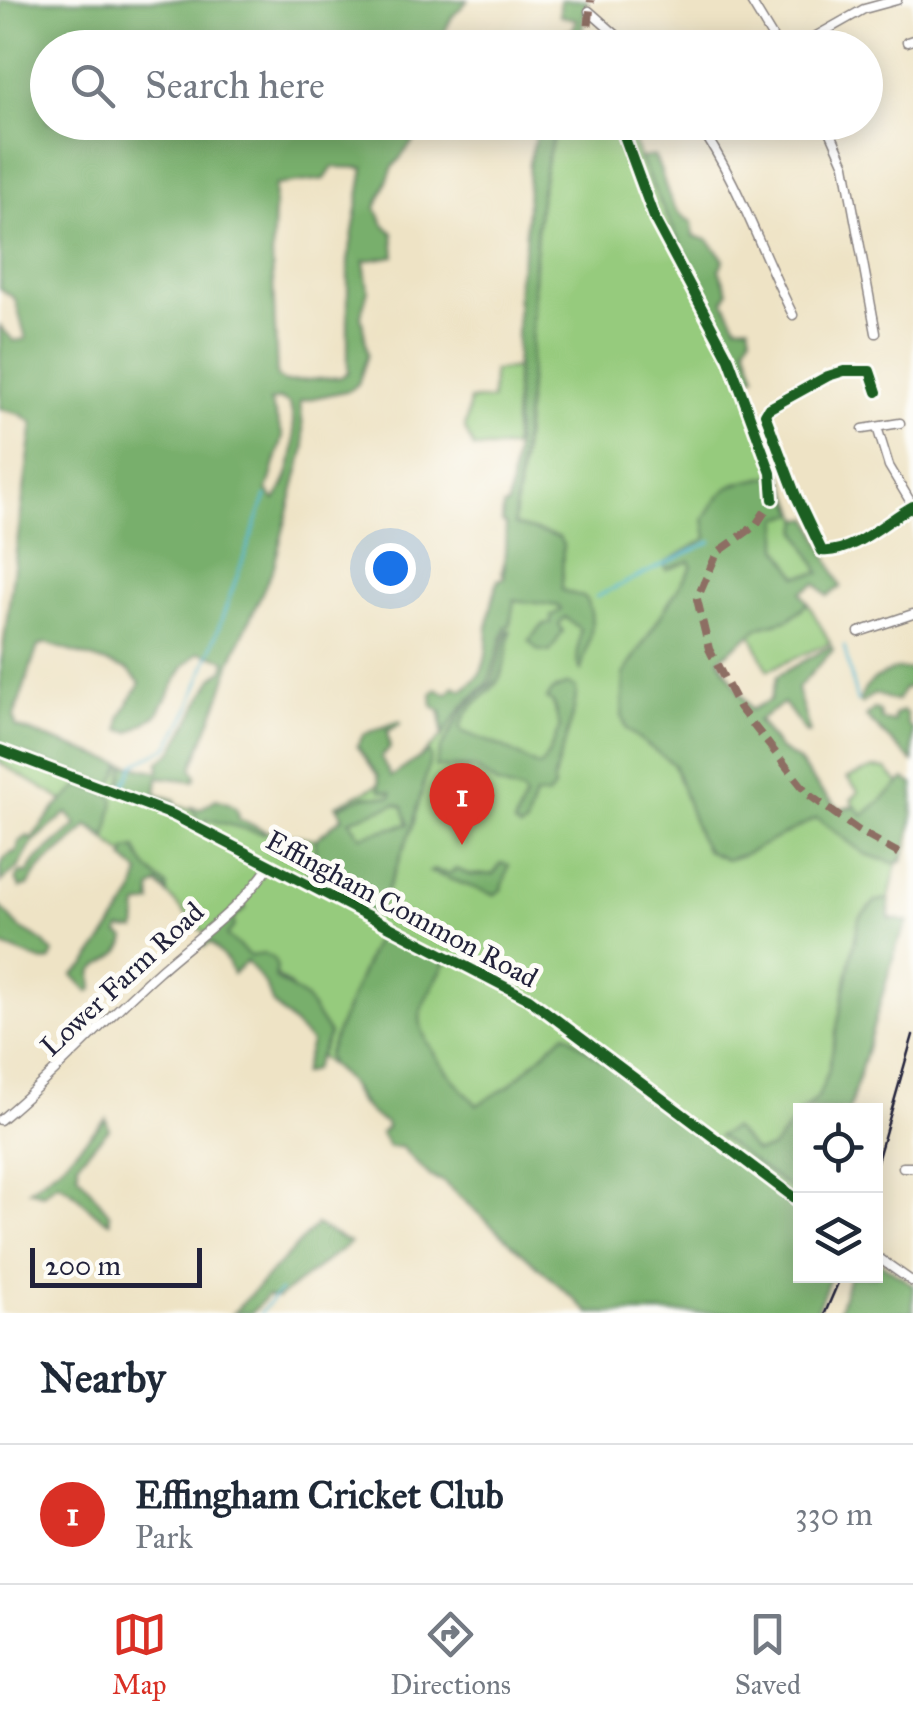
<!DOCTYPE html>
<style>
:root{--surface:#fff;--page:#f6f6f7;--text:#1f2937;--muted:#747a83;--line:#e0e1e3;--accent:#d93025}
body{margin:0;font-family:"IM FELL Great Primer",serif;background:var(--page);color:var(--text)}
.controls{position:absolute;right:30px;bottom:30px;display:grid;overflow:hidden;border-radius:0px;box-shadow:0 5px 25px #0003}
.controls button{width:90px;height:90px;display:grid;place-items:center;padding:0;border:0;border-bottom:2px solid var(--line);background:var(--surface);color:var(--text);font:50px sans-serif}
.scale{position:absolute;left:30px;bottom:25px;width:172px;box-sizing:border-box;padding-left:10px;border:5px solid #22223b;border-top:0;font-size:28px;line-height:35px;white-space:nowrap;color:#22223b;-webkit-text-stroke:8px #fdfcf7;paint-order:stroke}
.you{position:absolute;left:390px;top:568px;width:35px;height:35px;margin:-25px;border:8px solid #fff;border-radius:50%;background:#1a73e8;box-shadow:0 0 0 15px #1a73e833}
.badge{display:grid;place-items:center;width:65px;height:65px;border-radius:50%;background:var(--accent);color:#fff;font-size:32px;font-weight:700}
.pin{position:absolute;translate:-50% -82px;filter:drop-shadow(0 2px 5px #0008)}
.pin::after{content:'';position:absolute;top:52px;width:35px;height:30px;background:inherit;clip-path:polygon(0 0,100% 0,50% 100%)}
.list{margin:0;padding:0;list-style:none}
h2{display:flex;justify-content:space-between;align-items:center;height:130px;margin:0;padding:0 40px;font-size:42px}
h2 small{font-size:32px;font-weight:400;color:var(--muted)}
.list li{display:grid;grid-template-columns:65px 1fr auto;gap:30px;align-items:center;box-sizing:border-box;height:140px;padding:0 40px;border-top:2px solid var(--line)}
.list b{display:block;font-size:38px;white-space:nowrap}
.list p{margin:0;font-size:32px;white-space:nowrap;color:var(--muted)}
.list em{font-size:32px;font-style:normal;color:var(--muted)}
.icon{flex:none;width:55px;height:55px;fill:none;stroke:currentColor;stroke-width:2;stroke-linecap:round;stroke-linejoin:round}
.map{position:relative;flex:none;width:913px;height:1313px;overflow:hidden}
.search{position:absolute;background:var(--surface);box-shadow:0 5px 25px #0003;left:30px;right:30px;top:30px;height:110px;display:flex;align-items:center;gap:25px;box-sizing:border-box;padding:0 35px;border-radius:55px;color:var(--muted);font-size:38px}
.sheet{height:270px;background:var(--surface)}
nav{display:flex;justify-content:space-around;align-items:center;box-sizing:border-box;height:140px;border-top:2px solid var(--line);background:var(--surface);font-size:28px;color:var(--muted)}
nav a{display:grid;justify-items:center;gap:5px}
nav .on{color:var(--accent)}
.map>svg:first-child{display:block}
.green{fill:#96cb7d;stroke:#5c765c;stroke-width:2.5}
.forest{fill:#78af6c;stroke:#4d6854;stroke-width:2.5;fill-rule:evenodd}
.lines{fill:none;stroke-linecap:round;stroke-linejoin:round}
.stream{stroke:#52b7d1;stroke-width:2.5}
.minor-casing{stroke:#888280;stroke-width:11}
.minor{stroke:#fff;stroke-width:8}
.rail{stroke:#22223b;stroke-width:2.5}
.quiet{stroke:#8d6e63;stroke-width:8;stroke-dasharray:15 8;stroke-linecap:butt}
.cycleway-casing{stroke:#fdfcf7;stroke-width:16}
.cycleway{stroke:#1b5e20;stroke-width:10}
.labels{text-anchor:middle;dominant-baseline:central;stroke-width:10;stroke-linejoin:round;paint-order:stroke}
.street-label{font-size:28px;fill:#22223b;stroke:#fdfcf7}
</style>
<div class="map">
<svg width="913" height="1313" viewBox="0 0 913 1313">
<rect width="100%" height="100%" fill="#fdfcf7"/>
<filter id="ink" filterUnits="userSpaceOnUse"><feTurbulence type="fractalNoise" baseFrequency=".01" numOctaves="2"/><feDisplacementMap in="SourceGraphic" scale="20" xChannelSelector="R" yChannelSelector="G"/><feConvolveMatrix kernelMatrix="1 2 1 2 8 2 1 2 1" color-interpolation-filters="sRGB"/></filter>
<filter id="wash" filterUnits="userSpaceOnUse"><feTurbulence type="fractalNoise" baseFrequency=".0048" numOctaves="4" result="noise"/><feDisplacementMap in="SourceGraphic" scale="40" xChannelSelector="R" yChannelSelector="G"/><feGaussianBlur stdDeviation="2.25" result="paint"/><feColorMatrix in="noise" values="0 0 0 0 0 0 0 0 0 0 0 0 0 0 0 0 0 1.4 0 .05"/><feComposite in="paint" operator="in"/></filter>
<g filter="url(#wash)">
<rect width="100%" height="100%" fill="#eee3c5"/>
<!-- green -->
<path class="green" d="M558 123H626L646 174 738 359 800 519 799 531 820 573 797 576 779 548V520L716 658 779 749 797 760 821 791 839 808 855 806 851 800 859 792 847 778 874 768 886 769 899 784 905 779 913 785V814L903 861 897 864 889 898V918L894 920 889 944 890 969 849 1110H800V1239L590 1313 441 1180H436L418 1165 386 1123 360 1104 346 1079 319 1056 329 1034 290 986 250 956 201 930 150 876 65 807 64 801 0 763V715L13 717 16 727 108 760 159 772 156 793 175 800 177 805 266 831 316 839 343 817 336 805C376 787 413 769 442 736L440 703 478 681 488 653V624L498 580 504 578 502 571C524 487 528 399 533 312 536 248 536 183 558 123Z
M516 368 513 448H474L465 429 470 400H492L493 371Z
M808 603 830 643 768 670 751 634 760 627 789 619Z"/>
<!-- forest -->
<path class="forest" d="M0 0H468L452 17 437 47 48 48V122L428 123 393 167 376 208 384 224 393 233 395 256 364 261 368 290 361 315 368 354 358 384 350 390 300 401 305 447 274 566 231 661 222 692 192 768 196 776 194 781 158 777 156 794 175 800 177 805 153 802 120 788 125 765 159 772V762L172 752 213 678 224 669 226 660 199 652 184 666 157 715 131 732 120 730 121 716 140 683 128 670 46 643 38 646 14 717 16 727 122 764 112 786 0 746V671L33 423 20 414 0 409V326L14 341 26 339 15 299 0 288ZM333 167 364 168 348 261V372L341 377 285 382 277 377 272 256 275 185 325 179ZM281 399 290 405C298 436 295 473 275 500L267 491 283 436 270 401Z
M560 0H587L579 47 537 48 544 36 573 30 576 19 560 16Z
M539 123H558C529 202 536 289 530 372 526 423 517 474 514 525L559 537 563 545 562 590 586 598C599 622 587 645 581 670L577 663 580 629 565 617 559 624 563 631 550 652 537 650 529 640 543 625 551 623V616L561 610 558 606 514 600 510 626H506L488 683 463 706 442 736V712L433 706 432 694 436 689 448 694 454 686 462 690C489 674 486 656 488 628 489 612 494 596 498 580L504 578 506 525 502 522 503 507 508 505 515 452 518 279 525 245 529 163Z
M654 156C667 178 665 210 692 222L693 236 708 240 724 259 719 270 728 291 724 301 737 325 749 324 751 335 746 345 756 375 746 380 639 158Z
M781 473 797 513 779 518V548L797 576 820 573 798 531 800 519 810 518 841 587 827 596 816 583 801 592 808 603 789 619 760 627 719 659 751 710 770 700 777 676 831 646 833 650 797 689 810 733H806L784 703 757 721 779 749 797 760 821 791 839 808 856 807 864 815 905 779 913 784C913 810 913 850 897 864L865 854 817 818 743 855 726 860 707 851 698 835 674 765 627 730 622 716 624 674 692 566 690 561 666 570 665 563 707 538 704 519C730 473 738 487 781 473Z
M508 630 511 631C507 646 507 666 499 679 488 698 465 705 460 729L463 732 503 747 539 767C549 759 553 740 560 728L553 703 547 699 553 690 568 684 576 688C578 719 550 772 554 788L548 796H535L526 825 520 829 514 824 525 798 522 792 498 785 475 768 435 767 441 748 464 709 492 683Z
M896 669 913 670V684L903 690 897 701C880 700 879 685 862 704L859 702C865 682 878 676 896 669Z
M874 709 879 711 882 720 894 722V715L902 711 906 713 908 725 913 730V762L866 717Z
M397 722H400V725L387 731 390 748 381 757 391 777 428 752 431 756 413 825 378 913H372L308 880 306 875 314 857 316 839 343 817 338 807 365 796 391 797 392 793 380 790 378 776 357 746 364 734ZM396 804 403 807 408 824 360 836 349 820Z
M81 785 112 796 114 800 107 838 88 825C67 851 47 854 28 886L20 888 16 879 20 873H28L36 860 77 825 67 813 33 842 19 867 0 883C0 867 0 856 17 851L19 842 28 836 31 839 56 807Z
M216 799C229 803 239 805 239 819L266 831 264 834 207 819 206 824 200 825 192 807 200 809Z
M136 848C141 863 154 877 167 886V893L158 884 151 889 152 903 138 906 136 930 120 929 119 934 126 938C123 959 96 964 93 971 91 977 93 983 93 989L89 992 73 975 86 965 133 896 140 873 124 859 126 850Z
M501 863 509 865 502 889 494 895 430 872 434 870 449 874 456 869 470 875 494 874Z
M889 899V918L908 922 896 948 849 1110H804L818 1097 828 1072 859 918 876 901Z
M242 903 246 908 233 919 234 926 227 936 250 956 264 954 274 959 277 967 275 978 305 998 329 1034 313 1070 302 1074 311 1042 272 1003 267 987 247 961 233 974 227 961 211 943 203 947 200 942Z
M0 906 20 928 41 940 53 953 51 960 43 962 0 945Z
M380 928 446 962C439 977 425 995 421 1012 414 1039 459 1086 477 1105L509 1086 565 1033 800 1207V1276H831L815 1313H590L441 1180 431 1177 401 1147H389L380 1133 387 1128 386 1123C359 1109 364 1100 347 1081 339 1071 329 1068 327 1055Z
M800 1114V1196L718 1136 733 1128 756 1152 772 1148Z
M106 1119 109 1129 78 1162V1174L109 1213 110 1222C88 1213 78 1190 57 1183L43 1194 29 1190 61 1165Z
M316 1225 350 1243 278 1298 267 1296 251 1313H233Z
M876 1260 913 1285V1313H838L849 1276H876Z"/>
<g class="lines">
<!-- stream -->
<path class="stream" d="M596 597 712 541
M844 646 857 702
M124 787 135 764 168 747 189 710 266 496
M260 1313 280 1291"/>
</g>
</g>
<g filter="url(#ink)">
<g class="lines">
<defs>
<path id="minor" d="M750 0 779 48
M589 11 631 48
M907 42 913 40
M795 48 864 9 897 0
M697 122C739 182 760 250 793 315
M826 122 845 165 876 333
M877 392 870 371H844L828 376 768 409 765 414 796 496 822 551C853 554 887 520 913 506
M877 427 889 466 913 506
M863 429 900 423
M859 632 913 614
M0 750 173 815 529 999 800 1202
M0 1120C56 1074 104 1020 158 972 196 938 241 909 269 866
M903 1167H913
M876 1256 913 1282"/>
</defs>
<!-- minor casing -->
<use href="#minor" class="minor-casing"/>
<!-- minor -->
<use href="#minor" class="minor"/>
<!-- rail -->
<path class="rail" d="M876 1165 913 1035
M825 1313 841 1276"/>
<!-- quiet -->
<path class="quiet" d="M591 48 588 31 591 0
M773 490V499L756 525 717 553 697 599 709 649 739 707 809 795 862 833 902 855"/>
<defs>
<path id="cycleway" d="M619 122 655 220 729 359 771 473 773 499
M877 392 870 371H844L828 376 768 409 765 414 796 496 822 551C853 554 887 520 913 506
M0 750 173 815 529 999 800 1202"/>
</defs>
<!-- cycleway casing -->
<use href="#cycleway" class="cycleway-casing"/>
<!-- cycleway -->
<use href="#cycleway" class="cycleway"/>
</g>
</g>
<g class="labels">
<!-- street labels -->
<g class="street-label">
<text transform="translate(402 909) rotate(28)">Effingham Common Road</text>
<text transform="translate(122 979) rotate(-43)">Lower Farm Road</text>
</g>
</g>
</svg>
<div class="controls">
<button><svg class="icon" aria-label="locate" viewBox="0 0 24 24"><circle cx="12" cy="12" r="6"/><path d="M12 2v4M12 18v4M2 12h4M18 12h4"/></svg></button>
<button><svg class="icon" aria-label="layers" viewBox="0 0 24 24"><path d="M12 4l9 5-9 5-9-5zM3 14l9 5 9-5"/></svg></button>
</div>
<div class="scale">200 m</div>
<div class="you"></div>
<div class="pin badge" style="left:462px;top:845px">1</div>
<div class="search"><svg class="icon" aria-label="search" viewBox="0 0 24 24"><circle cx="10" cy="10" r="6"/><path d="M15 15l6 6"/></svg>Search here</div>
</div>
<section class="sheet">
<h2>Nearby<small></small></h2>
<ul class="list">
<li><span class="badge">1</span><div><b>Effingham Cricket Club</b><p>Park</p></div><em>330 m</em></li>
</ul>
</section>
<nav>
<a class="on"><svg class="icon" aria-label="map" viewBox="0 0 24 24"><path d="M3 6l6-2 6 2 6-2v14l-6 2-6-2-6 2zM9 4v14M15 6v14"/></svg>Map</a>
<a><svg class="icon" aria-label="directions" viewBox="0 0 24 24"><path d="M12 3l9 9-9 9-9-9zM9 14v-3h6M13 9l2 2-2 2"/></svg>Directions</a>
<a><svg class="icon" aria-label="saved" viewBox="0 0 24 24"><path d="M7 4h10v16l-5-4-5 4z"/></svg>Saved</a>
</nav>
